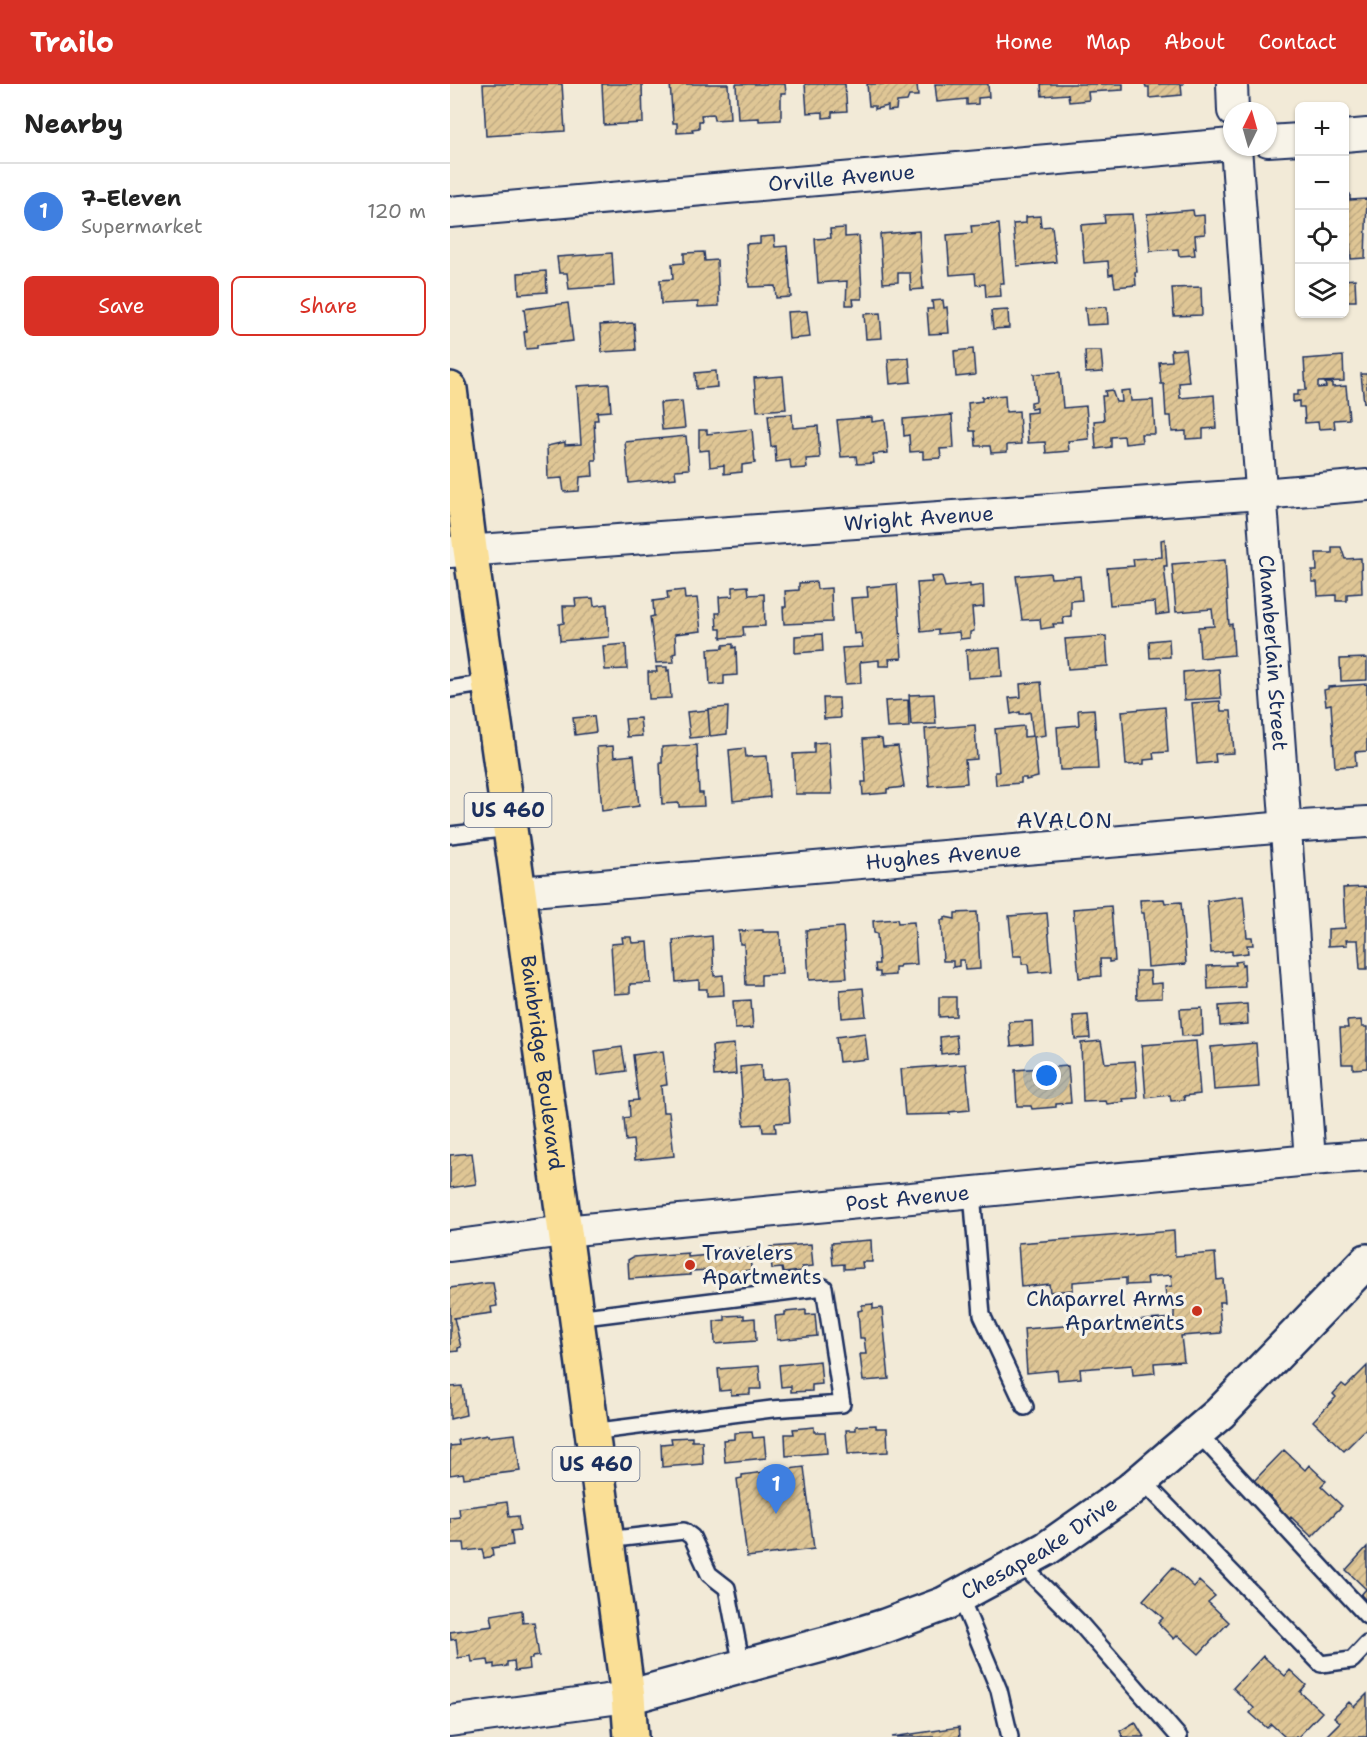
<!DOCTYPE html>
<meta charset="utf-8">
<style>
:root{--surface:#fff;--page:#f2f2f2;--text:#222;--muted:#767676;--line:#e0e0e0;--accent:#d93025}
body{margin:0;font-family:"Shantell Sans",sans-serif;background:var(--page);color:var(--text)}
.controls{position:absolute;right:18px;top:18px;display:grid;overflow:hidden;border-radius:9px;box-shadow:0 2px 4px #0004}
.controls button{width:54px;height:54px;display:grid;place-items:center;padding:0;border:0;border-bottom:2px solid var(--line);background:var(--surface);color:var(--text);font:30px sans-serif}
.compass{position:absolute;left:773px;top:18px;width:54px;height:54px;border-radius:50%;background:var(--surface);box-shadow:0 2px 4px #0004;rotate:5deg}
.you{position:absolute;left:597px;top:992px;width:21px;height:21px;margin:-15px;border:4px solid #fff;border-radius:50%;background:#1a73e8;box-shadow:0 0 0 9px #1a73e833}
.badge{display:grid;place-items:center;width:39px;height:39px;border-radius:50%;background:var(--accent);color:#fff;font-size:20px;font-weight:700}
.pin{position:absolute;translate:-50% -50px;filter:drop-shadow(0 2px 3px #0008)}
.pin::after{content:'';position:absolute;top:32px;width:21px;height:18px;background:inherit;clip-path:polygon(0 0,100% 0,50% 100%)}
.list{margin:0;padding:0;list-style:none}
h2{display:flex;justify-content:space-between;align-items:center;height:78px;margin:0;padding:0 24px;font-size:26px}
h2 small{font-size:20px;font-weight:400;color:var(--muted)}
.list li{display:grid;grid-template-columns:39px 1fr auto;gap:18px;align-items:center;box-sizing:border-box;height:96px;padding:0 24px;border-top:2px solid var(--line)}
.list b{display:block;font-size:22px;white-space:nowrap}
.list p{margin:0;font-size:20px;white-space:nowrap;color:var(--muted)}
.list em{font-size:20px;font-style:normal;color:var(--muted)}
.actions{display:flex;gap:12px;padding:18px 24px}
.actions a{flex:1;padding:14px 0;border:2px solid var(--accent);border-radius:9px;text-align:center;font-size:21px;color:var(--accent)}
.actions .main{background:var(--accent);color:#fff}
.icon{flex:none;width:33px;height:33px;fill:none;stroke:currentColor;stroke-width:2;stroke-linecap:round;stroke-linejoin:round}
.map{position:relative;flex:none;width:917px;height:1653px;overflow:hidden}
header{display:flex;align-items:center;gap:36px;box-sizing:border-box;height:84px;padding:0 30px;background:var(--accent);color:#fff}
header strong{font-size:28px}
nav{display:flex;gap:33px;margin-inline-start:auto;font-size:21px}
main{display:flex}
aside{flex:1;background:var(--surface)}
.map>svg:first-child{display:block}
.building{fill:url(#building-hatch);stroke:#1b2f5e;stroke-width:1.5}
.lines{fill:none;stroke-linecap:round;stroke-linejoin:round}
.lane-casing{stroke:#1b2f5e;stroke-width:20}
.street-casing{stroke:#1b2f5e;stroke-width:34}
.secondary-casing{stroke:#1b2f5e;stroke-width:38}
.primary-casing{stroke:#1b2f5e;stroke-width:38}
.lane{stroke:#f7f3e8;stroke-width:15}
.street{stroke:#f7f3e8;stroke-width:30}
.secondary{stroke:#f7f3e8;stroke-width:33}
.primary{stroke:#fadf96;stroke-width:33}
.poi-dot{fill:#c8321e;stroke:#f7f3e8;stroke-width:2}
.labels{text-anchor:middle;dominant-baseline:central;stroke-width:6;stroke-linejoin:round;paint-order:stroke}
.shield{fill:#f7f3e8;stroke:#5d6a87;stroke-width:1.5}
.shield-label{font-size:20px;font-weight:bold;fill:#1b2f5e}
.street-label{font-size:21px;fill:#1b2f5e;stroke:#f7f3e8}
.poi-label{font-size:21px;fill:#1b2f5e;stroke:#f7f3e8;text-anchor:start}
.neighbourhood-label{font-size:22px;letter-spacing:1.5px;fill:#1b2f5e;stroke:#f7f3e8}
</style>
<header>
<strong>Trailo</strong>
<nav><a>Home</a><a>Map</a><a>About</a><a>Contact</a></nav>
</header>
<main>
<aside>
<h2>Nearby<small></small></h2>
<ul class="list">
<li><span class="badge" style="background:#3f7fe0">1</span><div><b>7-Eleven</b><p>Supermarket</p></div><em>120 m</em></li>
</ul>
<div class="actions"><a class="main">Save</a><a>Share</a></div>
</aside>
<div class="map">
<svg width="917" height="1653" viewBox="0 0 917 1653">
<defs>
<pattern id="building-hatch" width="6" height="6" patternUnits="userSpaceOnUse" patternTransform="scale(1.5)"><rect width="6" height="6" fill="#dfc695"/><path d="M-1 1l2-2M0 6l6-6M5 7l2-2" fill="none" stroke="#bfaa83"/></pattern>
</defs>
<rect width="100%" height="100%" fill="#f2ead7"/>
<filter id="ink" filterUnits="userSpaceOnUse"><feTurbulence type="fractalNoise" baseFrequency=".0167" numOctaves="2"/><feDisplacementMap in="SourceGraphic" scale="12" xChannelSelector="R" yChannelSelector="G"/><feConvolveMatrix kernelMatrix="1 2 1 2 8 2 1 2 1" color-interpolation-filters="sRGB"/></filter>
<g filter="url(#ink)">
<!-- building -->
<path class="building" d="M33 0H112L115 47 36 52Z
M152 0H192L193 39 154 41Z
M220 0H278L280 35 264 36 263 30 251 31 252 37H249V44L242 45 243 48 227 49V39H223Z
M286 0H335L336 9H331V36L309 37V34L288 35Z
M355 0H395L397 27 382 28V33L373 34V28L357 29Z
M417 0H467L468 12H459L457 17 447 18 446 26 438 27V22L425 25V22H419Z
M485 0H538L539 13 528 14V20L517 21V15L487 18Z
M591 0H673V6L638 8 639 16 619 18 618 10 592 12Z
M695 0H734H731L732 11 699 14V3H696Z
M894 110H900V116L917 115 915 174 901 175 900 160 894 161Z
M743 126 744 132 754 131 755 150 745 151 746 164 744 163 745 171 729 172 728 165 700 167 697 130Z
M682 130 687 188H685L686 201 665 203 663 190 659 191 658 177 634 179 631 141 655 139 654 131Z
M590 132 591 143 602 142 606 178 567 182 563 140 576 139V133Z
M549 140 554 199H550L551 212 536 213 535 200 526 201 525 189 500 191 497 151 522 149 521 142Z
M395 144V153L409 152 412 207V215H403L404 221H396L397 197 368 199 365 155 381 154 380 145Z
M469 147 473 205 461 206 460 189H448V198L433 199 430 150Z
M324 152 325 163 337 162 341 213 326 214 325 202 299 203 296 160 310 159V153Z
M254 168 255 177 267 176 269 222 248 223V218L211 220 210 196 223 195 222 180 234 179V169Z
M162 169 164 202 119 205 117 189H109L107 173Z
M96 187 97 208 69 210 68 189Z
M905 195 906 217H894V196Z
M751 203 752 231 724 232 722 204Z
M493 216 494 224 497 223 499 249 479 250 477 225H483L482 217Z
M118 219 123 257 87 261V264L76 265 74 248 77 247 74 225Z
M657 223 658 240 637 241 635 224Z
M558 226 559 244 543 245 541 227Z
M357 227 360 253 339 255 337 228Z
M430 229 432 254 416 255 414 230Z
M184 239 186 266 152 268 150 241Z
M523 265 525 291 506 293 504 267Z
M735 265 739 298 729 299 730 314 764 311 766 344 753 345V354L736 355V347L722 348 721 332H716L714 300H711L709 278 722 277 721 266Z
M635 267H651L653 288 636 289Z
M893 272 894 297 868 298V304L876 303 875 299H882V303L896 302 899 335 884 336 885 344 869 345 868 338 855 339 854 323H849V317L843 318V311H848V306H856L854 275Z
M459 274 461 298 440 300 438 275Z
M266 287 267 303 246 305 245 289Z
M610 288 613 324 636 322 639 355 618 357 619 367 596 369 595 358 578 359 576 329 587 328V324L581 325V318L586 317 584 290Z
M911 290H917V318L914 319Z
M333 292 336 325 307 327 304 294Z
M159 300 161 327 147 328 148 336H144L146 376H142L143 392 130 393 129 407 114 408 112 394 98 395 97 362 115 358V361L131 360 127 302Z
M662 306 666 318H672L671 307 680 306 681 317 703 316 705 350H691L692 358 675 360 674 352 661 353V363L646 365 644 337 654 336 652 312H656L655 307Z
M555 311 556 328 569 327 571 360 557 361V368L541 369 540 362H526L525 347H520L518 319 532 317V313Z
M232 317 235 344 212 346 210 319Z
M342 330 343 344 368 342 370 374 356 375 357 384 341 385 340 376 326 378 325 362 321 363 318 331Z
M502 331 504 364 490 365 491 374 473 375V367L460 368 459 351 454 352 453 335Z
M422 333V338L435 336 438 369 423 370 424 379 407 380 406 372 391 373 387 336Z
M302 345 305 379 292 381V388L274 390V381L260 383 259 366 249 367V346H257V350Z
M236 352 239 385 225 386 226 394 179 399 175 358Z
M715 455 717 482H714L719 529 706 531 705 518 660 521 657 484 684 482 683 475 712 473 711 456Z
M882 463H891L895 475 911 474 912 509 897 510V517H886V511L868 512 867 498H862V487H867L866 469H882Z
M775 476 779 541 782 540 784 571 750 574 748 543 764 542 762 525 726 528 722 480Z
M600 489 601 494 630 492 632 516 621 517V532L613 533 614 540H603L604 543 591 545 590 535 572 536 566 492Z
M492 492 495 503 520 500V503L533 501 534 523 522 524 524 547 520 548V554L510 555 509 548 488 550V546L471 548 467 499 482 498 481 493Z
M366 498 367 505 381 504 382 538 334 540 333 523H336L335 507 349 506V499Z
M447 500 452 574 439 575 440 582H429V576L410 578 411 599 395 600 392 564 413 563 410 549 404 550 401 514 418 513 417 503Z
M298 502 299 511 314 510 315 542 293 543 294 552 271 554V545H267L266 529H270L269 513 283 512V503Z
M234 506 235 515 247 514 251 547 225 550 226 569 223 570 224 578 206 579 200 533 204 532 203 517 218 515 217 508Z
M143 514 144 522 157 520 159 553 110 557 109 540 114 539 113 522H126L125 515Z
M372 550 373 567 345 569V552Z
M656 552 658 582 618 585 615 555Z
M719 555 720 573 700 574 699 557Z
M176 560 177 585 155 586 153 562Z
M283 560V564L286 563 287 591 274 592V600L260 601 258 565 273 564V561Z
M550 564 552 592 518 594 516 566Z
M917 574V596L891 597 890 575Z
M206 583H217V587L219 586 221 614 199 615 198 588H207Z
M769 585 771 614 734 616 733 588Z
M591 598 596 651 584 653 588 693 576 696V694H571V699L546 701 545 688H549L545 645 574 642V653L583 652 580 628 574 630H570V628L561 630 559 614 571 613 570 600Z
M917 600V667L905 668 906 682 885 683 881 620 876 621 874 606 878 605V603Z
M484 610 486 640 461 641 459 611Z
M373 614H389L390 634 374 635Z
M458 616 459 643 437 644 435 617Z
M770 617 771 627H781L784 669 765 670 766 678 747 680 742 619Z
M278 623 277 650 260 652 258 625Z
M715 623 718 668 703 669 704 675 694 676V680L676 681 672 627Z
M644 625 648 685 610 686 607 643 629 641 628 626Z
M258 626 260 652 240 654 237 628Z
M144 632 146 648 125 651 123 634Z
M190 634 192 652 177 653 175 635Z
M525 641 527 675 515 676 517 699 479 702 475 645Z
M428 654 432 655 433 663 448 662 454 703 437 705V709L413 711 412 698H416L413 655Z
M379 658 382 710H345L343 670 364 669V659Z
M247 661 249 709H253L254 722 229 723V719L212 720 210 679H212V663Z
M163 662 164 673 184 671 189 722 152 727 147 663Z
M295 664 296 673 317 672 320 713 283 717 279 666Z
M917 803V885H910L908 856H896L897 861 878 862V845L895 844 893 804Z
M793 812 797 853H802L803 861H797L798 869 782 871V867L761 869 757 817Z
M714 815 715 819 731 818 736 880 698 883 694 829H691L690 816Z
M661 822 665 877 659 878V875H650L651 892 629 894 623 825Z
M527 828 530 885 515 886 514 876H509V882L503 883V877H493L491 836H495V833L505 835V829Z
M597 829 602 887 579 889 578 880H572V872H563L559 832Z
M447 835 448 839 464 838 467 880 450 881 449 883H445V891L430 892V888H426L425 880H429L427 850 424 849 423 837Z
M393 843 397 894 359 896 356 846Z
M313 846V848H330L332 890 311 891V901H296L294 860H290L289 847Z
M262 852 264 892 273 891 274 911 257 912V905H249V896L226 898 223 856Z
M172 853H181L182 859 198 858 201 899 180 900V909L164 910 161 860 173 859Z
M792 877V881L794 880 795 903 758 905 757 882 786 881 785 878Z
M686 887H700L701 900 712 899V914L687 915Z
M413 904 416 932 392 934 390 906Z
M489 913H506V932L489 933Z
M301 916 303 944 285 945 283 917Z
M797 920 798 940 770 942 769 922Z
M752 924 753 951 732 952 730 925Z
M638 931 640 954 625 955 623 932Z
M911 936 912 943H917V984L903 985V980H892L890 944H898L897 937Z
M582 937 583 960 561 962 559 938Z
M415 949 418 975 389 978 386 953Z
M506 951 508 968 491 970 490 953Z
M651 957 655 979 685 977 688 1014 673 1015 674 1018 657 1020 656 1017 633 1018 631 959Z
M746 957 750 1010 734 1012 735 1016 721 1017 720 1011 696 1014 692 961Z
M806 959 809 1003 764 1006 761 963Z
M284 960 286 990 264 992 262 962Z
M172 963 176 987 148 991 145 967Z
M213 967 217 1001 211 1002 213 1028H219L224 1072 185 1076 183 1056 176 1057 174 1034 180 1033 179 1017 188 1016 183 971Z
M516 980 520 1026 499 1028 500 1030 455 1031 451 985Z
M311 981 312 996 337 994 340 1038 325 1039 326 1048H313L312 1040 294 1041 290 983Z
M618 982 621 1019 606 1020V1023L582 1025 581 1022H567L565 986Z
M22 1069 26 1100 0 1104V1071Z
M724 1147 725 1172 765 1169 767 1196 773 1195 775 1218H769L771 1249 731 1252 734 1277 704 1279 705 1289 683 1291 682 1281 630 1285 631 1294 608 1296 607 1286 577 1289 574 1245 724 1234V1220H717L715 1203 722 1202 721 1191 697 1193 698 1200 676 1201V1194L623 1198V1206L600 1208 599 1200 571 1203 568 1159Z
M421 1156 422 1178H412L413 1184 394 1185V1180L383 1181 381 1159Z
M361 1160 363 1182 352 1183V1187L333 1189 332 1184 322 1185 320 1163Z
M300 1164 301 1186 292 1187 293 1192 271 1193V1189L261 1190 260 1186 240 1187V1191L179 1195 178 1176 183 1173 238 1169V1173L259 1171 258 1166Z
M37 1199H43L47 1222 41 1223 42 1229 4 1234 11 1263 8 1264V1267L0 1268V1204Z
M423 1220V1225L432 1224 439 1295 413 1297 410 1270H416L414 1254H410L408 1227 412 1226V1221Z
M356 1226V1231L365 1230 367 1252 327 1256 325 1232 335 1231V1228Z
M294 1231V1235L305 1234 306 1257 265 1260 264 1237 275 1236V1232Z
M370 1277 372 1300 362 1301V1307L341 1308V1302L331 1303 329 1281Z
M309 1282 311 1305H300V1310L281 1311V1306L270 1307 268 1285Z
M917 1282V1344L894 1367 863 1337 886 1313 883 1310 892 1300 896 1303Z
M0 1301 1 1303 12 1302 16 1331 0 1335Z
M426 1341V1344H437L438 1368 398 1370 396 1346H406V1342Z
M364 1343V1348H375L377 1369 336 1372 335 1350H344L343 1345Z
M302 1348 303 1354 314 1353 316 1374 275 1378 273 1356 284 1355V1349Z
M65 1350 70 1387 14 1394 13 1389 0 1391V1362L9 1361 8 1356 38 1351V1353Z
M242 1353V1357H252L253 1380 212 1383 211 1360 222 1359 221 1354Z
M834 1366 855 1386 859 1381 876 1397 871 1402 892 1422 862 1453 841 1433 836 1439 821 1424 826 1419 804 1397Z
M354 1383 364 1465 297 1473 287 1395 292 1394V1391Z
M57 1418 59 1433 68 1432 70 1446 61 1447 63 1461 42 1464 43 1472 34 1474 32 1465 15 1467 14 1459H0V1434L10 1433 9 1424Z
M917 1463V1517L911 1511 916 1505 896 1486Z
M723 1483 744 1503 749 1497 765 1512 758 1518 779 1538 749 1570 728 1551 724 1555 708 1539 713 1534 693 1516Z
M72 1526 73 1539 84 1538 89 1572 82 1573V1575H79L80 1585 65 1587 64 1577 57 1578V1582L44 1584V1580L39 1581 38 1576 22 1578 21 1572 8 1574 6 1555 1 1556 0 1548 43 1542 41 1531Z
M813 1572 835 1592 840 1586 856 1601 850 1608 872 1628 848 1653H835L821 1640 817 1644 800 1629 804 1624 783 1604Z
M917 1610V1653H875L890 1638 884 1633 899 1618 904 1623Z
M685 1638 694 1653H673L670 1647Z
M509 1643 510 1653H442Z"/>
<g class="lines">
<defs>
<path id="lane" d="M0 605 39 599
M0 751 60 744
M522 1108 532 1231 575 1323
M126 1234 374 1203 392 1320 322 1325 141 1348
M747 1348 917 1532
M692 1396 871 1580 902 1576 917 1560
M156 1456 234 1447 242 1453 259 1490 277 1504 292 1582
M571 1480 628 1537 729 1653
M510 1512 549 1606 560 1653"/>
<g id="street">
<path d="M782 0 783 27"/>
<path d="M894 52 917 50"/>
<path d="M818 57 850 55"/>
<path id="s1" d="M786 63 860 1076"/>
<path id="s2" d="M0 128 782 60"/>
<path id="s3" d="M0 468 811 410 917 401"/>
<path id="s4" d="M69 808 836 743 917 738"/>
<path id="s5" d="M0 1162 114 1147 860 1076 917 1072"/>
<path d="M0 1637 178 1613"/>
</g>
<g id="secondary">
<path id="s6" d="M178 1613 383 1558 435 1542 494 1520 596 1465 680 1406 770 1329 917 1177"/>
</g>
<g id="primary">
<path id="s7" d="M0 305 20 465 69 808 178 1613 181 1653"/>
</g>
</defs>
<!-- lane casing -->
<use href="#lane" class="lane-casing"/>
<!-- street casing -->
<use href="#street" class="street-casing"/>
<!-- secondary casing -->
<use href="#secondary" class="secondary-casing"/>
<!-- primary casing -->
<use href="#primary" class="primary-casing"/>
<!-- lane -->
<use href="#lane" class="lane"/>
<!-- street -->
<use href="#street" class="street"/>
<!-- secondary -->
<use href="#secondary" class="secondary"/>
<!-- primary -->
<use href="#primary" class="primary"/>
</g>
</g>
<!-- markers -->
<g class="poi-dot">
<circle cx="240" cy="1181" r="6"/>
<circle cx="747" cy="1227" r="6"/>
</g>
<g class="labels">
<!-- shield labels -->
<g class="shield">
<rect x="14.5" y="709" width="87" height="34" rx="4.5"/>
<rect x="102.5" y="1363" width="87" height="34" rx="4.5"/>
</g>
<g class="shield-label">
<text x="58" y="726">US 460</text>
<text x="146" y="1380">US 460</text>
</g>
<!-- street labels -->
<g class="street-label">
<text stroke="none"><textPath href="#s2" startOffset="393">Orville Avenue</textPath></text>
<text stroke="none"><textPath href="#s3" startOffset="470">Wright Avenue</textPath></text>
<text stroke="none"><textPath href="#s1" startOffset="507">Chamberlain Street</textPath></text>
<text stroke="none"><textPath href="#s4" startOffset="426">Hughes Avenue</textPath></text>
<text stroke="none"><textPath href="#s7" startOffset="680">Bainbridge Boulevard</textPath></text>
<text stroke="none"><textPath href="#s5" startOffset="460">Post Avenue</textPath></text>
<text stroke="none"><textPath href="#s6" startOffset="440">Chesapeake Drive</textPath></text>
</g>
<!-- poi labels -->
<g class="poi-label">
<text x="252" y="1169">Travelers<tspan x="252" dy="24">Apartments</tspan></text>
<text x="735" y="1215" text-anchor="end">Chaparrel Arms<tspan x="735" dy="24">Apartments</tspan></text>
</g>
<!-- neighbourhood labels -->
<g class="neighbourhood-label">
<text x="615" y="736">AVALON</text>
</g>
</g>
</svg>
<div class="controls">
<button>+</button>
<button>−</button>
<button><svg class="icon" aria-label="locate" viewBox="0 0 24 24"><circle cx="12" cy="12" r="6"/><path d="M12 2v4M12 18v4M2 12h4M18 12h4"/></svg></button>
<button><svg class="icon" aria-label="layers" viewBox="0 0 24 24"><path d="M12 4l9 5-9 5-9-5zM3 14l9 5 9-5"/></svg></button>
</div>
<svg class="compass" viewBox="-18 -18 36 36"><path d="M0-13l5 13h-10z" fill="#e53935"/><path d="M0 13l5-13h-10z" fill="#767676"/></svg>
<div class="you"></div>
<div class="pin badge" style="left:326px;top:1430px;background:#3f7fe0">1</div>
</div>
</main>
